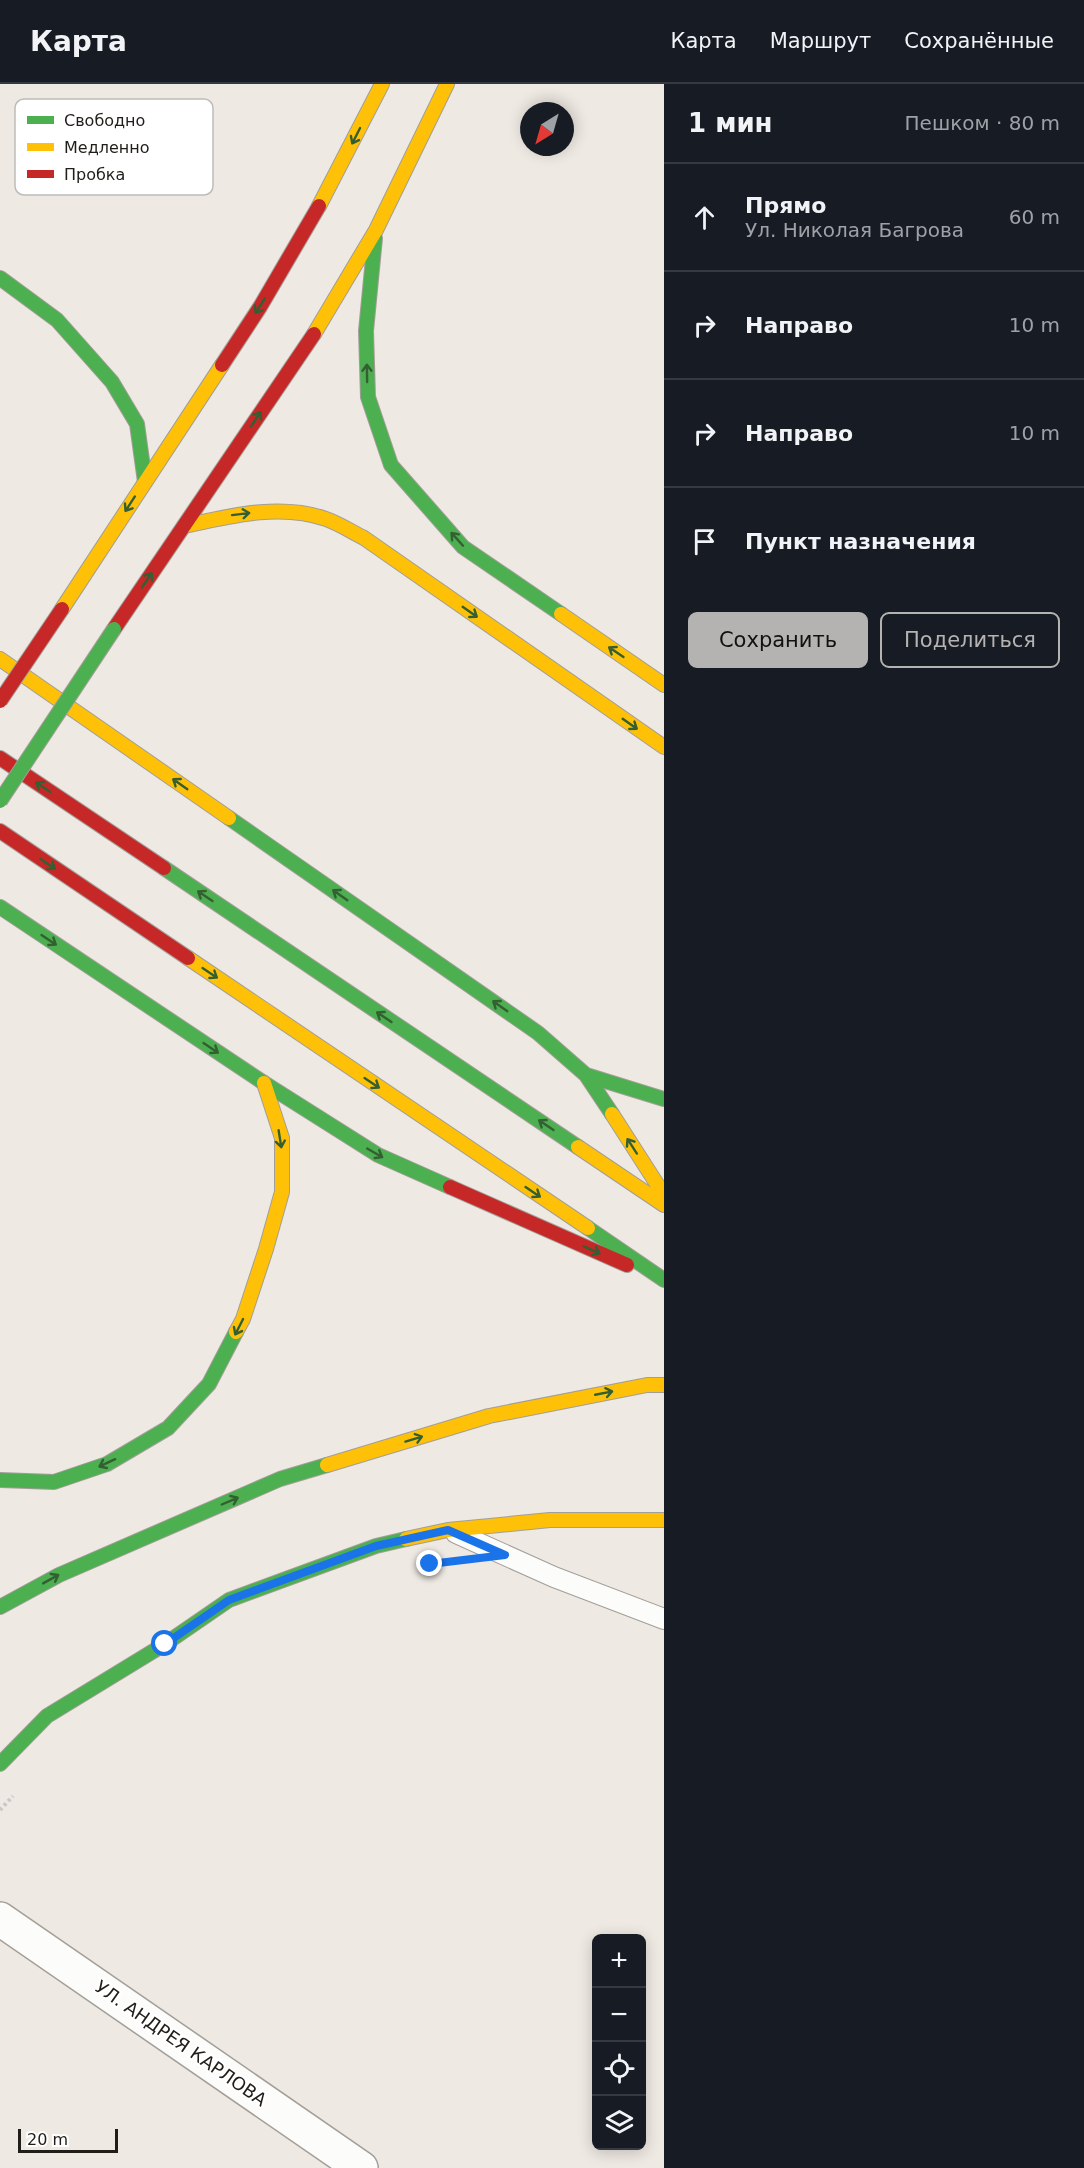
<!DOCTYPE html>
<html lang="ru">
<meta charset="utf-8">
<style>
:root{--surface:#171b24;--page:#20242c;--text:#f1f3f6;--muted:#9ea1a6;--line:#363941;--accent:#b4b3b2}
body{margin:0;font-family:"DejaVu Sans",sans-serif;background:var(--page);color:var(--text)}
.controls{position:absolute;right:18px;bottom:18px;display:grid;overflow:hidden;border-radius:9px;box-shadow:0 3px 15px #0003}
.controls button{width:54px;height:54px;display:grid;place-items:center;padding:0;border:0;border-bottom:2px solid var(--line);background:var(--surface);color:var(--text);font:30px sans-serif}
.compass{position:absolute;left:520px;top:18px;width:54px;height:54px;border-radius:50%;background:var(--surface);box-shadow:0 3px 15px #0003;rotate:217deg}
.scale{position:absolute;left:18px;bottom:15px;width:100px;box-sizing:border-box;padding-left:6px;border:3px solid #211e19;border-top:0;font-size:16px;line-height:21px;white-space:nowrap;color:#211e19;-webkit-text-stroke:4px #fff;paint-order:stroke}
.stop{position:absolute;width:18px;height:18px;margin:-14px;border:4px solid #1a73e8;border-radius:50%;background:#fff}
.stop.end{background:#1a73e8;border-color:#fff;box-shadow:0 2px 6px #0008}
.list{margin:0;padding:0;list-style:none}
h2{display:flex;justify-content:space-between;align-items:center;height:78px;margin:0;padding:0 24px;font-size:26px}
h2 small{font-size:20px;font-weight:400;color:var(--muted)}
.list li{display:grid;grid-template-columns:39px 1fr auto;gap:18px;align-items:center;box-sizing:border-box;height:108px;padding:0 24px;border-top:2px solid var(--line)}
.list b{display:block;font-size:22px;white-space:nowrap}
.list p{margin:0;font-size:20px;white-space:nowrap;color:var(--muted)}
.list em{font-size:20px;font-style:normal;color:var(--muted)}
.actions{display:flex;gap:12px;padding:18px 24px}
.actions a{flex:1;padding:14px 0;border:2px solid var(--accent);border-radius:9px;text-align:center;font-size:21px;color:var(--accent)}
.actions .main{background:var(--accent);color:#111}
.icon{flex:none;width:33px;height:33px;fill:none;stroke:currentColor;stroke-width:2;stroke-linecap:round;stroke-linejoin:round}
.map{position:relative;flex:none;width:664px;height:2084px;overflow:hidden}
header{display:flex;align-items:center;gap:36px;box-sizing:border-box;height:84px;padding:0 30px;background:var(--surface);border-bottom:2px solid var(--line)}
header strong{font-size:28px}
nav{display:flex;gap:33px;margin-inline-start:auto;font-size:21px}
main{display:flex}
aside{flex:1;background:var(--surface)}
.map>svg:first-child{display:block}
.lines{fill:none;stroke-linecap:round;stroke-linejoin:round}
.lane-casing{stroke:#a29e98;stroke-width:22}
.street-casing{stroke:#a29e98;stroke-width:36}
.fast-casing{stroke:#a29e98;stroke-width:16}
.slow-casing{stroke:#a29e98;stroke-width:16}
.jam-casing{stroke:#a29e98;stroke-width:16}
.path{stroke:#cbc9c7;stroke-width:4;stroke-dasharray:3 3;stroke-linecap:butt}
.lane{stroke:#fcfcfb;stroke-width:20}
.street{stroke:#fcfcfb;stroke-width:33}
.fast{stroke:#4caf50;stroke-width:14}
.slow{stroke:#ffc107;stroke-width:14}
.jam{stroke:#c62828;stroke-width:14}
.fast-bridge-casing{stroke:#a29e98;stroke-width:16;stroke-linecap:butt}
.jam-bridge-casing{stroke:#a29e98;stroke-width:16;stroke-linecap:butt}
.fast-bridge{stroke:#4caf50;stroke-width:14}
.jam-bridge{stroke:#c62828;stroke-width:14}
.oneway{stroke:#345f32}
.route{stroke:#1a73e8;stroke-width:8}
.labels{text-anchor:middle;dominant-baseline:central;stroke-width:4.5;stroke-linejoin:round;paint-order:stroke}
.street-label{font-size:18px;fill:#211e19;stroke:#fff}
.key{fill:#fff;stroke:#bcbcba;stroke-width:1.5}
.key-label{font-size:16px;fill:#211e19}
</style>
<header>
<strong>Карта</strong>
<nav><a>Карта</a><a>Маршрут</a><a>Сохранённые</a></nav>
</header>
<main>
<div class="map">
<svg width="664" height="2084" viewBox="0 0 664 2084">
<rect width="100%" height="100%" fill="#eee9e2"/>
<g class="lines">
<defs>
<path id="lane" d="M456 1449 554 1493 664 1535"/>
<path id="street" d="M0 1835 361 2084"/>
<path id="fast" d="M375 154 366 247 368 313 391 381 463 463 561 530
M0 194 57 236 112 298 137 340 145 398
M229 734 538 949 586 991 612 1030
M164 784 578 1063
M0 823 264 999 378 1071 450 1103
M586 991 664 1015
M588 1144 664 1196
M0 1396 54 1398 107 1380 168 1344 209 1300 236 1248
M0 1523 59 1491 280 1395 327 1381
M0 1680 47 1632 165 1560 229 1516 376 1462 406 1455"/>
<path id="slow" d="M319 122 382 0
M314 250 376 146 447 0
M184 442C230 432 280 419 326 435 340 440 352 448 364 454L664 663
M62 525 222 281
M561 530 664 601
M0 575 229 734
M188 874 588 1144
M612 1030 664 1111
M578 1063 664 1121
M236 1248 243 1235 266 1165 282 1108V1054L264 999
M327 1381 489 1332 647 1301H664
M406 1455 448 1446 550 1436H664"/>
<path id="jam" d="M222 281 260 223 319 122
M114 545 314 250
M0 674 164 784
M0 747 188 874
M450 1103 627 1181"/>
</defs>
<!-- lane casing -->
<use href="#lane" class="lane-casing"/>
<!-- street casing -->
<use href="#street" class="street-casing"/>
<!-- fast casing -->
<use href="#fast" class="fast-casing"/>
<!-- slow casing -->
<use href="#slow" class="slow-casing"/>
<!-- jam casing -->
<use href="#jam" class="jam-casing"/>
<!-- path -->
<path class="path" d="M0 1726 13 1712"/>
<!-- lane -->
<use href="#lane" class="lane"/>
<!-- street -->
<use href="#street" class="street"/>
<!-- fast -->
<use href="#fast" class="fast"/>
<!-- slow -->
<use href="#slow" class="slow"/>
<!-- jam -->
<use href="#jam" class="jam"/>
<defs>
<path id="fast-bridge" d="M0 717 114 545"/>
<path id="jam-bridge" d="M0 617 62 525"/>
</defs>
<!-- fast-bridge casing -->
<use href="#fast-bridge" class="fast-bridge-casing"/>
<!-- jam-bridge casing -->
<use href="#jam-bridge" class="jam-bridge-casing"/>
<!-- fast-bridge -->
<use href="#fast-bridge" class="fast-bridge"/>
<!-- jam-bridge -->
<use href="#jam-bridge" class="jam-bridge"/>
</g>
<!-- one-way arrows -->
<defs><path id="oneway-shaft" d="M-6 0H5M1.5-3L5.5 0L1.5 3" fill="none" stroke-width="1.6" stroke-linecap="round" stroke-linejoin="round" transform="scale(1.5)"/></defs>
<g class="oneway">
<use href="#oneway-shaft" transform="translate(356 52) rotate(117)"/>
<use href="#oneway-shaft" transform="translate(260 222) rotate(122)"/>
<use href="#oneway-shaft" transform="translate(367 289) rotate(-91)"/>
<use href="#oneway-shaft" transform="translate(256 335) rotate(-56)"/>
<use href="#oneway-shaft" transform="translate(130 420) rotate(123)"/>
<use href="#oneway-shaft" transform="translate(241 430) rotate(-7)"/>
<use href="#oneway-shaft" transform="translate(457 455) rotate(-132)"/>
<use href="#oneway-shaft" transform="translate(147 496) rotate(-56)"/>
<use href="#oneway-shaft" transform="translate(470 528) rotate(35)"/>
<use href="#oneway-shaft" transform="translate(616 568) rotate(-146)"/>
<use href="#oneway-shaft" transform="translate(630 640) rotate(35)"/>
<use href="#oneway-shaft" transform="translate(180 700) rotate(-145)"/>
<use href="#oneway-shaft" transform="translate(43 703) rotate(-146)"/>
<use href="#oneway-shaft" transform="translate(48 780) rotate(34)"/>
<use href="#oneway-shaft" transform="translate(340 811) rotate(-145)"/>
<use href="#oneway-shaft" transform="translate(205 812) rotate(-146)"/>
<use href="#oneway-shaft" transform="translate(49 856) rotate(34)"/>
<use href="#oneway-shaft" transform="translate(210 889) rotate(34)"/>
<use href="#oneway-shaft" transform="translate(500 922) rotate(-145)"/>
<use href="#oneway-shaft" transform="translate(384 933) rotate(-146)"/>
<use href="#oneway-shaft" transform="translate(211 964) rotate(34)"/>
<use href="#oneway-shaft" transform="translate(372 999) rotate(34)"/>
<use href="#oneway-shaft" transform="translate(546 1041) rotate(-146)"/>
<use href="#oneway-shaft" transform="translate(280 1055) rotate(81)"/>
<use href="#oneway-shaft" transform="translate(632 1062) rotate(-123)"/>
<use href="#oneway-shaft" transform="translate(375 1069) rotate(30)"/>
<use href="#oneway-shaft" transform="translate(533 1108) rotate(34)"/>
<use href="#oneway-shaft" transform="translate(592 1166) rotate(24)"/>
<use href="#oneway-shaft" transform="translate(239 1243) rotate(117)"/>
<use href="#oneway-shaft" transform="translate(604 1309) rotate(-11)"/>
<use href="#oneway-shaft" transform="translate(414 1355) rotate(-17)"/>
<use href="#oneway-shaft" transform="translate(107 1379) rotate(155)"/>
<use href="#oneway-shaft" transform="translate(230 1417) rotate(-23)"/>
<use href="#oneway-shaft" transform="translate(51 1495) rotate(-29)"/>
</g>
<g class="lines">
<!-- route -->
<path class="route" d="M165 1560 229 1516 376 1462 448 1446 505 1471 430 1480"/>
</g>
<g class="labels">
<!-- street labels -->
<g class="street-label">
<text transform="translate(181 1959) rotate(35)">УЛ. АНДРЕЯ КАРЛОВА</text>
</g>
</g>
<!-- legend -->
<rect x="15" y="15" width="198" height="96" rx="9" class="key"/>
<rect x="27" y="32" width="27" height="8" fill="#4caf50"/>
<rect x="27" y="59" width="27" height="8" fill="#ffc107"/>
<rect x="27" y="86" width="27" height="8" fill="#c62828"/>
<g class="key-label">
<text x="64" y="42">Свободно</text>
<text x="64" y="69">Медленно</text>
<text x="64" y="96">Пробка</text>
</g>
</svg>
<div class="controls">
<button>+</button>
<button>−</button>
<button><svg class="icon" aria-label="locate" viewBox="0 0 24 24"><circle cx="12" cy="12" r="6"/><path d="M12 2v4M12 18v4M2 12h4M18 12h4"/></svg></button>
<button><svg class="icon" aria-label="layers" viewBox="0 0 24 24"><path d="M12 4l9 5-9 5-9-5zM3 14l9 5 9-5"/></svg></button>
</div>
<svg class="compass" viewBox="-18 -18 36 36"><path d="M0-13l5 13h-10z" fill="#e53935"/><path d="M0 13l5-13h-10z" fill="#9ea1a6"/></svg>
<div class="scale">20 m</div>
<div class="stop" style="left:165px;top:1560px"></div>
<div class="stop end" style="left:430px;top:1480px"></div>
</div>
<aside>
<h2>1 мин<small>Пешком · 80 m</small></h2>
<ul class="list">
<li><svg class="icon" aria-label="ahead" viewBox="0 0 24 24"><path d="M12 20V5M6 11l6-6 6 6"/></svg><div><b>Прямо</b><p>Ул. Николая Багрова</p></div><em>60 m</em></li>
<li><svg class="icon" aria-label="right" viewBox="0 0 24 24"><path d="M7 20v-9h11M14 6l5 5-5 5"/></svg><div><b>Направо</b></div><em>10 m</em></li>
<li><svg class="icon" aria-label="right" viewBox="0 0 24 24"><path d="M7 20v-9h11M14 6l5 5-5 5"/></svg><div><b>Направо</b></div><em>10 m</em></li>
<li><svg class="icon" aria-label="arrive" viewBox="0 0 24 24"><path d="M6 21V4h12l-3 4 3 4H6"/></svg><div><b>Пункт назначения</b></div></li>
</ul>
<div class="actions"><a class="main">Сохранить</a><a>Поделиться</a></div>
</aside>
</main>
